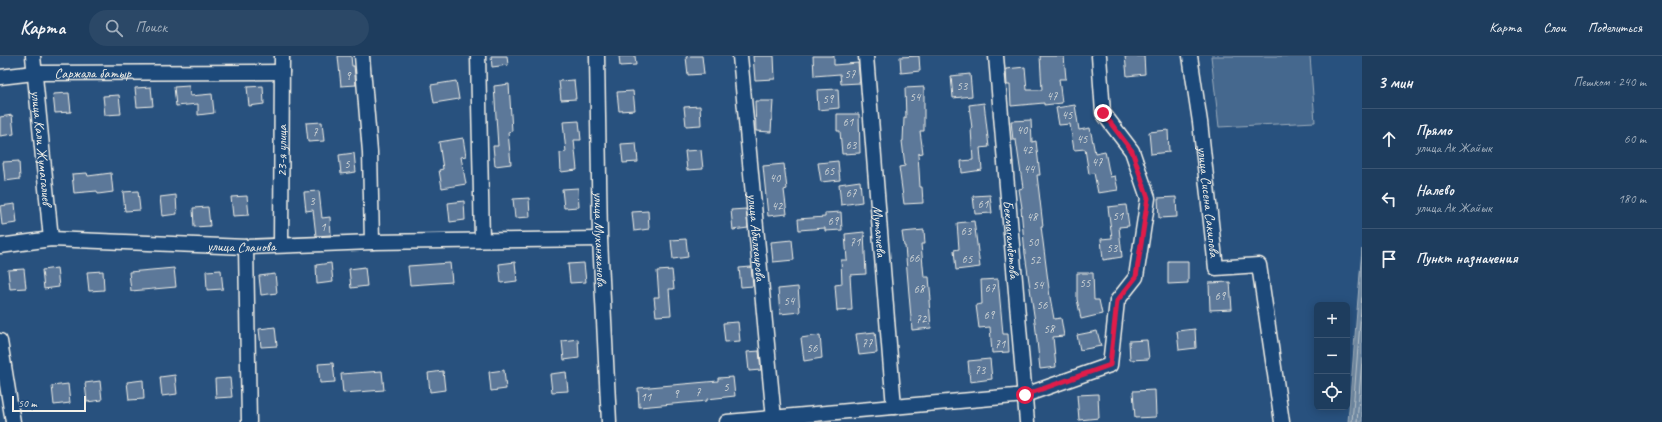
<!DOCTYPE html>
<html lang="ru">
<meta charset="utf-8">
<style>
:root{--surface:#1e3d5e;--page:#2b4867;--text:#f1f3f6;--muted:#a1aebc;--line:#3c5673}
body{margin:0;font-family:Caveat,sans-serif;background:var(--page);color:var(--text)}
.controls{position:absolute;right:12px;bottom:12px;display:grid;overflow:hidden;border-radius:6px;box-shadow:0 2px 10px #0003}
.controls button{width:36px;height:36px;display:grid;place-items:center;padding:0;border:0;border-bottom:1px solid var(--line);background:var(--surface);color:var(--text);font:20px sans-serif}
.scale{position:absolute;left:12px;bottom:10px;width:74px;box-sizing:border-box;padding-left:4px;border:2px solid #f4f1e8;border-top:0;font-size:11px;line-height:14px;white-space:nowrap;color:#f4f1e8;-webkit-text-stroke:3px #1f4a7a;paint-order:stroke}
.stop{position:absolute;width:12px;height:12px;margin:-9px;border:3px solid #e11d48;border-radius:50%;background:#fff}
.stop.end{background:#e11d48;border-color:#fff;box-shadow:0 1px 4px #0008}
.list{margin:0;padding:0;list-style:none}
h2{display:flex;justify-content:space-between;align-items:center;height:52px;margin:0;padding:0 16px;font-size:17px}
h2 small{font-size:13px;font-weight:400;color:var(--muted)}
.list li{display:grid;grid-template-columns:26px 1fr auto;gap:12px;align-items:center;box-sizing:border-box;height:60px;padding:0 16px;border-top:1px solid var(--line)}
.list b{display:block;font-size:15px;white-space:nowrap}
.list p{margin:0;font-size:13px;white-space:nowrap;color:var(--muted)}
.list em{font-size:13px;font-style:normal;color:var(--muted)}
.icon{flex:none;width:22px;height:22px;fill:none;stroke:currentColor;stroke-width:2;stroke-linecap:round;stroke-linejoin:round}
.map{position:relative;flex:none;width:1362px;height:366px;overflow:hidden}
header{display:flex;align-items:center;gap:24px;box-sizing:border-box;height:56px;padding:0 20px;background:var(--surface);border-bottom:1px solid var(--line)}
header strong{font-size:19px}
nav{display:flex;gap:22px;margin-inline-start:auto;font-size:14px}
.search{width:280px;height:36px;background:var(--page);display:flex;align-items:center;gap:10px;box-sizing:border-box;padding:0 14px;border-radius:22px;color:var(--muted);font-size:15px}
main{display:flex}
aside{flex:1;background:var(--surface)}
.map>svg:first-child{display:block}
.green{fill:#45688e;stroke:#9cacbb}
.water{fill:#6e88a2;stroke:#a4b2be}
.lines{fill:none;stroke-linecap:round;stroke-linejoin:round}
.shore{stroke:#bec7cc;stroke-width:1}
.building{fill:#5b7899;stroke:#f4f1e8}
.minor-casing{stroke:#f4f1e8;stroke-width:17}
.minor{stroke:#1f4a7a;stroke-width:14}
.route{stroke:#e11d48;stroke-width:5}
.labels{text-anchor:middle;dominant-baseline:central;stroke-width:4;stroke-linejoin:round;paint-order:stroke}
.number-label{font-size:12px;fill:#ced3d4}
.street-label{font-size:14px;fill:#f4f1e8;stroke:#1f4a7a}
</style>
<header>
<strong>Карта</strong>
<div class="search"><svg class="icon" aria-label="search" viewBox="0 0 24 24"><circle cx="10" cy="10" r="6"/><path d="M15 15l6 6"/></svg>Поиск</div>
<nav><a>Карта</a><a>Слои</a><a>Поделиться</a></nav>
</header>
<main>
<div class="map">
<svg width="1362" height="366" viewBox="0 0 1362 366">
<rect width="100%" height="100%" fill="#28517e"/>
<filter id="ink" filterUnits="userSpaceOnUse"><feTurbulence type="fractalNoise" baseFrequency=".025" numOctaves="2"/><feDisplacementMap in="SourceGraphic" scale="8" xChannelSelector="R" yChannelSelector="G"/><feConvolveMatrix kernelMatrix="1 2 1 2 8 2 1 2 1" color-interpolation-filters="sRGB"/></filter>
<g filter="url(#ink)">
<!-- green -->
<path class="green" d="M1211 0H1310L1315 66 1219 71Z"/>
<!-- water -->
<path class="water" d="M1362 193V366H1348Z"/>
<g class="lines">
<!-- shore -->
<path class="shore" d="M1352 366 1362 242
M1357 366 1362 303"/>
</g>
<!-- building -->
<path class="building" d="M338 0H351L352 10H354L356 29 341 30Z
M491 0H507L508 9 492 11Z
M619 0H635L636 9 620 10Z
M691 0H702L704 18 688 19 686 1Z
M753 0H774L775 23 755 24Z
M813 0H834V9L858 7 860 27 841 28 840 18 814 20Z
M919 0 920 15 901 17 900 1Z
M1040 0H1064L1066 23H1059L1062 47 1044 49V47L1011 50 1010 29H1007L1006 13 1025 11 1027 34H1042Z
M1125 0H1144L1145 18 1127 20Z
M970 18 972 40 953 42 951 20Z
M574 24 576 43 561 44 559 25Z
M456 25 459 43 434 47 431 29Z
M509 28 512 75 508 76 511 108 495 110 493 90H498L494 30Z
M189 30 190 40 212 38 214 57 198 59V48L176 50 174 31Z
M263 30 264 48 249 50 247 31Z
M151 31 153 50 137 51 135 32Z
M924 31V75H920L923 97 918 98 920 131H922L923 147 904 148 899 111 905 110 902 85H903L904 62H906L905 32Z
M838 33 839 52 818 54 817 34Z
M633 35 635 54 619 55 617 36Z
M69 37 71 56 55 57 53 38Z
M119 39 121 58 105 59 103 40Z
M755 45H773L771 76 756 75Z
M984 47 989 91 980 92 982 114 962 117 961 105 973 104 971 73 972 72 969 49Z
M1075 49 1079 74 1090 72 1095 97 1105 95 1110 121 1115 120 1118 134 1098 137 1094 117 1089 118 1085 93 1074 94 1070 68 1059 69 1056 52Z
M700 50 701 69 686 70 684 51Z
M837 58H859L860 97 842 98 840 75H837Z
M12 59 14 78 0 80V61Z
M1031 64 1032 86 1036 85 1040 119H1037L1043 170H1041L1050 241 1054 263 1061 262 1064 280 1053 281 1056 311 1040 313 1035 266 1025 198 1021 152H1022L1019 133 1023 132 1016 84H1013L1011 65Z
M579 65 581 84H574L577 114 561 116 560 97 566 96 563 66Z
M322 66 324 85 308 86 306 67Z
M1168 74 1169 96 1151 98 1149 76Z
M463 82 466 100 461 101 466 128 442 132 439 114 443 113 439 86Z
M636 87 638 106 623 107 621 88Z
M701 94 703 113 687 114 685 95Z
M354 97 356 116 341 118 339 99Z
M19 105 20 123 5 125 3 106Z
M838 105 840 124 821 126 818 107Z
M784 108 787 133 784 134 787 158 768 160 763 110Z
M87 117 88 120 111 117 113 136 98 138 97 135 74 137 72 118Z
M860 125 862 146 841 149 839 128Z
M578 132 579 151 564 152 562 133Z
M138 135 140 154 125 155 123 136Z
M319 135 322 162 330 161 331 179 316 180 313 154 306 155 304 136Z
M176 139 177 158 162 160 160 141Z
M990 139 992 157 975 158 973 140Z
M247 140 249 159 233 160 231 141Z
M1176 141 1177 161 1159 162 1158 142Z
M529 142 530 161 515 162 513 143Z
M464 145 465 164 450 166 448 147Z
M15 148 17 167 2 169 0 150Z
M1126 149 1129 170 1119 171 1122 201 1103 204 1101 183 1112 182 1108 151Z
M208 151 210 170 194 171 193 152Z
M746 153 748 172 733 174 731 154Z
M648 155 649 173 634 175 632 156Z
M841 156 842 174 825 175V172L799 174 798 163 825 161V157Z
M974 165 980 211 956 214 954 194 959 193 957 167Z
M924 174 925 188H921L924 221H929L931 244H929L931 272 912 274 905 190H904L902 176Z
M864 176 866 218 850 219 852 254 837 255 835 229 842 228 841 204H847L845 178Z
M686 183 688 201 673 203 671 184Z
M792 184 794 204 773 206 771 186Z
M1168 205H1188V227L1168 228Z
M515 206 517 225 501 227 499 208Z
M331 207 333 226 317 228 316 209Z
M450 207 452 226 410 229 408 210Z
M584 207 586 226 570 227 568 208Z
M365 211 367 230 351 232 349 213Z
M751 211 753 230 741 231 739 212Z
M57 212 59 231 44 233 42 214Z
M174 212 176 231 131 235 129 216Z
M24 213 26 232 10 233 8 214Z
M221 214 223 233 207 234 206 215Z
M672 214 674 233H669L671 259 656 260 654 241H659L657 215Z
M103 215 104 234 89 235 87 216Z
M1077 217H1093L1094 244H1099L1102 258 1081 263 1077 243Z
M275 218 277 237 261 239 259 220Z
M998 223 1003 278H1008L1009 296 992 297 990 271 979 272 976 249 982 248 981 224Z
M1230 226 1232 253 1210 254 1209 227Z
M798 231 800 256 780 258 778 233Z
M738 266 740 285 725 286 723 267Z
M275 271 277 290 261 291 259 273Z
M1195 273 1196 292 1179 294 1177 275Z
M1097 275 1101 290 1080 294 1077 279Z
M875 276 877 297 859 299 856 278Z
M820 279 822 302 804 305 801 282Z
M578 283 579 302 564 304 562 285Z
M1147 284 1149 303 1130 304 1129 285Z
M759 295 761 314 749 315 747 296Z
M990 303 992 323 970 326 968 305Z
M333 307 335 326 320 327 318 308Z
M504 314 506 333 491 335 489 316Z
M382 315 384 334 343 337 341 318Z
M443 315 445 334 430 336 428 317Z
M566 316 568 335 552 336 550 318Z
M175 319 177 338 162 340 160 321Z
M733 321 735 340 707 343V345L639 351 638 332 718 325V322Z
M230 322 232 341 216 342 215 323Z
M143 324 144 343 129 344 127 326Z
M100 325 102 344 87 346 85 327Z
M68 328 70 347 54 349 52 330Z
M1155 334 1156 361 1135 362 1133 335Z
M1098 338 1099 362 1079 364 1077 339Z"/>
<g class="lines">
<defs>
<g id="minor">
<path id="s1" d="M33 0 51 183"/>
<path d="M362 0 370 96 372 186"/>
<path d="M478 0 482 184"/>
<path id="s2" d="M597 0 600 183 609 366"/>
<path id="s3" d="M740 0 774 363"/>
<path id="s4" d="M866 0 894 351"/>
<path id="s5" d="M996 0 1027 366"/>
<path id="s6" d="M1190 0 1200 66 1216 212 1259 209 1282 366"/>
<path id="s7" d="M0 21 34 17 282 16"/>
<path id="s8" d="M281 189 282 0"/>
<path id="s9" d="M0 190 51 183 246 191 372 186 600 183"/>
<path d="M246 191 249 366"/>
<path d="M0 285 13 366"/>
<path d="M727 366 1025 339 1110 309 1117 245 1136 221 1148 142 1132 95 1103 57 1099 0"/>
</g>
</defs>
<!-- minor casing -->
<use href="#minor" class="minor-casing"/>
<!-- minor -->
<use href="#minor" class="minor"/>
</g>
</g>
<g class="lines" filter="url(#ink)">
<!-- route -->
<path class="route" d="M1025 339 1110 309 1117 245 1136 221 1148 142 1132 95 1103 57"/>
</g>
<g class="labels">
<!-- number labels -->
<g class="number-label">
<text x="850" y="18">57</text>
<text x="348" y="20">9</text>
<text x="962" y="30">53</text>
<text x="1052" y="40">47</text>
<text x="915" y="41">54</text>
<text x="828" y="43">59</text>
<text x="1067" y="59">45</text>
<text x="848" y="66">61</text>
<text x="1022" y="74">40</text>
<text x="315" y="76">7</text>
<text x="1082" y="83">45</text>
<text x="851" y="89">63</text>
<text x="1027" y="94">42</text>
<text x="1097" y="106">47</text>
<text x="347" y="108">5</text>
<text x="1029" y="113">44</text>
<text x="829" y="115">65</text>
<text x="775" y="122">40</text>
<text x="851" y="137">67</text>
<text x="312" y="145">3</text>
<text x="983" y="148">61</text>
<text x="777" y="150">42</text>
<text x="1118" y="160">51</text>
<text x="1032" y="161">48</text>
<text x="833" y="165">69</text>
<text x="323" y="171">1</text>
<text x="966" y="175">63</text>
<text x="855" y="186">71</text>
<text x="1033" y="186">50</text>
<text x="1112" y="192">53</text>
<text x="914" y="202">66</text>
<text x="967" y="203">65</text>
<text x="1035" y="204">52</text>
<text x="1085" y="227">55</text>
<text x="1038" y="229">54</text>
<text x="990" y="232">67</text>
<text x="919" y="233">68</text>
<text x="1220" y="240">69</text>
<text x="789" y="245">54</text>
<text x="1042" y="249">56</text>
<text x="989" y="259">69</text>
<text x="921" y="263">72</text>
<text x="1049" y="273">58</text>
<text x="867" y="287">77</text>
<text x="1000" y="288">71</text>
<text x="812" y="292">56</text>
<text x="980" y="314">73</text>
<text x="726" y="331">5</text>
<text x="698" y="336">7</text>
<text x="676" y="338">9</text>
<text x="646" y="341">11</text>
</g>
<!-- street labels -->
<g class="street-label">
<text stroke="none"><textPath href="#s7" startOffset="93">Саржала батыр</textPath></text>
<text stroke="none"><textPath href="#s1" startOffset="92">улица Кали Жумагалиев</textPath></text>
<text stroke="none"><textPath href="#s8" startOffset="94">23-я улица</textPath></text>
<text stroke="none"><textPath href="#s6" startOffset="147">улица Сисена Сакипова</textPath></text>
<text stroke="none"><textPath href="#s4" startOffset="176">Муталиева</textPath></text>
<text stroke="none"><textPath href="#s3" startOffset="182">улица Абилхаирова</textPath></text>
<text stroke="none"><textPath href="#s2" startOffset="183">улица Муханжанова</textPath></text>
<text stroke="none"><textPath href="#s5" startOffset="184">Бекмагамбетова</textPath></text>
<text stroke="none"><textPath href="#s9" startOffset="242">улица Сланова</textPath></text>
</g>
</g>
</svg>
<div class="controls">
<button>+</button>
<button>−</button>
<button><svg class="icon" aria-label="locate" viewBox="0 0 24 24"><circle cx="12" cy="12" r="6"/><path d="M12 2v4M12 18v4M2 12h4M18 12h4"/></svg></button>
</div>
<div class="scale">50 m</div>
<div class="stop" style="left:1025px;top:339px"></div>
<div class="stop end" style="left:1103px;top:57px"></div>
</div>
<aside>
<h2>3 мин<small>Пешком · 240 m</small></h2>
<ul class="list">
<li><svg class="icon" aria-label="ahead" viewBox="0 0 24 24"><path d="M12 20V5M6 11l6-6 6 6"/></svg><div><b>Прямо</b><p>улица Ак Жайык</p></div><em>60 m</em></li>
<li><svg class="icon" aria-label="left" viewBox="0 0 24 24"><path d="M17 20v-9H6M10 6l-5 5 5 5"/></svg><div><b>Налево</b><p>улица Ак Жайык</p></div><em>180 m</em></li>
<li><svg class="icon" aria-label="arrive" viewBox="0 0 24 24"><path d="M6 21V4h12l-3 4 3 4H6"/></svg><div><b>Пункт назначения</b></div></li>
</ul>
</aside>
</main>
